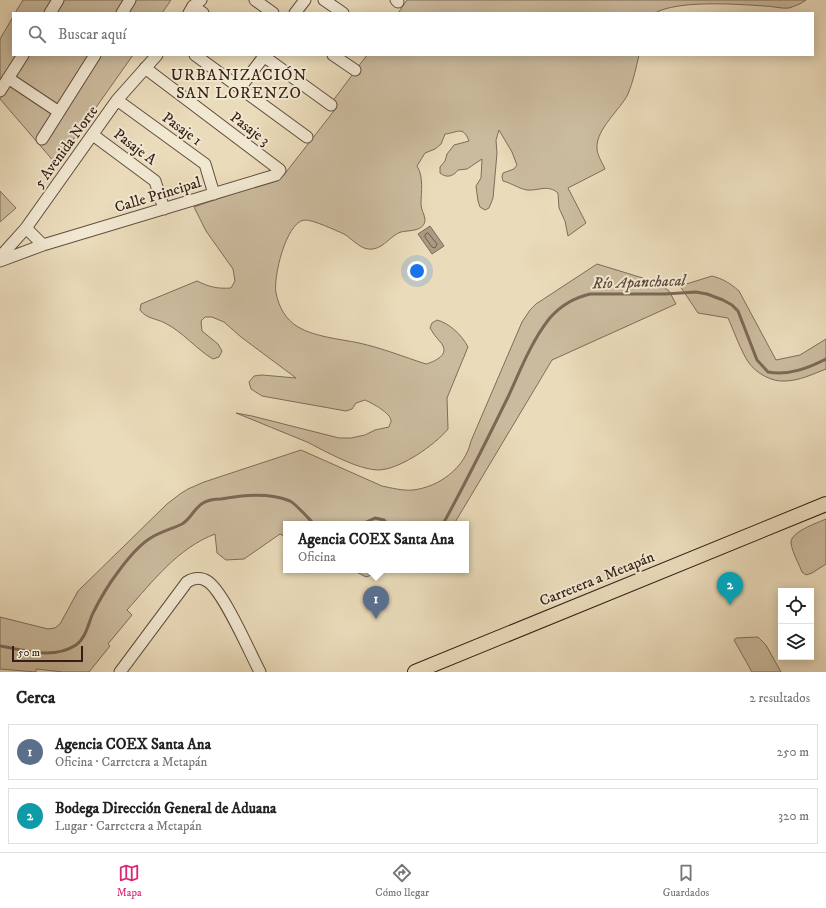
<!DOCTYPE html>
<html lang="es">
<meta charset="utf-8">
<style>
:root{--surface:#fff;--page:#f2f2f2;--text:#222;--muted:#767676;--line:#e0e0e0;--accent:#db2777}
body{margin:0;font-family:"IM FELL DW Pica",serif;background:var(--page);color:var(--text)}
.controls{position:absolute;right:12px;bottom:12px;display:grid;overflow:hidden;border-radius:0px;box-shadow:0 2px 10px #0003}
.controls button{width:36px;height:36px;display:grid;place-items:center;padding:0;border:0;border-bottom:1px solid var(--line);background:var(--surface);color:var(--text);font:20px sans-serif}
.scale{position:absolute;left:12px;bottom:10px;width:71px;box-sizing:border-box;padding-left:4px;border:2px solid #331d14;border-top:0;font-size:11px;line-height:14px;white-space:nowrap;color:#331d14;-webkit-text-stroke:3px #f1e8d2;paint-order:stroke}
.you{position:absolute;left:417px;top:271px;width:14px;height:14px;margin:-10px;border:3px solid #fff;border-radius:50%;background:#1a73e8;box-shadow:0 0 0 6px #1a73e833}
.badge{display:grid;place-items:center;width:26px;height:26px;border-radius:50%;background:var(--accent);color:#fff;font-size:13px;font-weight:700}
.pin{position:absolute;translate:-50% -33px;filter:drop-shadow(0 1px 2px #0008)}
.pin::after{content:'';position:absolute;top:21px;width:14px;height:12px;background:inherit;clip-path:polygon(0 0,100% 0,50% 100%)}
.popup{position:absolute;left:283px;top:521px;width:186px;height:52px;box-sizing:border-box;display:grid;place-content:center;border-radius:0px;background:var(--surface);filter:drop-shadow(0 1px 3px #0005);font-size:13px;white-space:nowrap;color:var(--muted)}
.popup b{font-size:15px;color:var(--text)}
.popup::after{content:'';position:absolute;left:50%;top:100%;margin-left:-8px;border:8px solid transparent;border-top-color:var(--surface)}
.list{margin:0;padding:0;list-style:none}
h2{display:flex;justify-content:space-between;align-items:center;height:52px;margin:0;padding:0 16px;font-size:17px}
h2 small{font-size:13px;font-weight:400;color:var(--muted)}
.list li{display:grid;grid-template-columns:26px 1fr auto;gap:12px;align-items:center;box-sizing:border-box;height:56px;margin:0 8px 8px;padding:0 8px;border:1px solid var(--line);border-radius:0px}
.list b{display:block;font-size:15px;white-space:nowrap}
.list p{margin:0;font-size:13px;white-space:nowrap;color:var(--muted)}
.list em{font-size:13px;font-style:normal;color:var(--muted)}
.icon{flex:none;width:22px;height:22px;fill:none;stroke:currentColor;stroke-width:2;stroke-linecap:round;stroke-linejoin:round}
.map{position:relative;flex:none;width:826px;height:672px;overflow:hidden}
.search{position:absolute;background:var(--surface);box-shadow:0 2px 10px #0003;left:12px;right:12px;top:12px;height:44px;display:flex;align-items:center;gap:10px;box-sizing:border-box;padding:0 14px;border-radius:0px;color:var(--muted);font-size:15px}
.sheet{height:180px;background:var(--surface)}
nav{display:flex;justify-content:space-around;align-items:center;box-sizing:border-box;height:56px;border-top:1px solid var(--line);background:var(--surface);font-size:11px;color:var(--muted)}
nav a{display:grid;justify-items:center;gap:2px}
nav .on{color:var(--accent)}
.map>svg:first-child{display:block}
.green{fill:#cbbb9e;stroke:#7f6c59}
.water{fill:#ac9a82;stroke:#7c6856}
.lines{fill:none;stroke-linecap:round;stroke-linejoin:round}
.shore{stroke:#705c4b;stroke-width:1}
.stream{stroke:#7c6856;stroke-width:3}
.minor-casing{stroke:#614c3e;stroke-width:13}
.major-casing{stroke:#331d14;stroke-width:16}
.minor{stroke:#f1e8d2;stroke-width:11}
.major{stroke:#eadbba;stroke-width:14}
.labels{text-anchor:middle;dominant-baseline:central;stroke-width:4;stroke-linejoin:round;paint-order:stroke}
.street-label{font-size:15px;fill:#331d14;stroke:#f1e8d2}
.neighbourhood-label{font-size:16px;letter-spacing:1px;fill:#331d14;stroke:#f1e8d2}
.water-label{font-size:16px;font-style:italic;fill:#5d493a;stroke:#f1e8d2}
</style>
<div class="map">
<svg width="826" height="672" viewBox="0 0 826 672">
<rect width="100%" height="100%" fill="#eadbba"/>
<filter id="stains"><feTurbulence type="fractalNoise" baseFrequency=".005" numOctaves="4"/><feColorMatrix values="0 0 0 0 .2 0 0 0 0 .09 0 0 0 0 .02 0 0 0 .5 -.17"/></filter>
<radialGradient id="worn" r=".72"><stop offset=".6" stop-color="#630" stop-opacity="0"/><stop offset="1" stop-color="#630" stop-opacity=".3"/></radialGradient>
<!-- green -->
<path class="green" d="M23 0H171L162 13H15Z
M407 0H806C801 4 795 6 789 8 782 9 772 6 764 6 736 4 678 0 655 13H398Z
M13 17V55H133L56 164 0 99V39Z
M367 55H639C636 68 633 82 628 94 620 110 596 129 597 148 597 155 602 162 605 169L568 188 586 223 568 236 565 221 559 208 558 193C548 184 538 191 527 190 520 189 511 183 503 181L502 177 503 173 514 169 517 165 512 152 499 130 496 140 497 153 493 198 489 208 485 210 480 207 478 201 476 186 481 178 482 159 467 169 458 170C453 177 446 178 440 173V167L445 161 447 154 454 145 469 141C463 125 457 133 445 134L441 144 435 149 425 153 417 166C424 177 421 192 421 204 421 210 424 213 425 219 425 232 409 230 401 232 391 235 385 247 373 249 361 251 353 239 344 234 337 231 312 219 304 220 286 223 273 277 276 293 279 307 285 319 298 327 315 337 340 339 359 343 382 348 404 357 426 364 433 362 448 356 443 346 442 343 439 341 437 338 434 335 432 331 430 328L432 323 437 320C449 323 462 335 468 347L449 393 447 398 448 429C435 445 399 470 378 470 356 469 327 452 307 442 283 432 260 423 236 413L252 416 339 438H351L365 435 375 430 389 427C389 425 391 423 391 421 391 413 372 403 365 400L356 403 352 409 346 411 262 396 251 389 249 382 254 376 262 375 296 378 241 337 224 322 212 317H205L201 321 202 331 218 344 222 351 219 357 213 359C196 349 183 332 165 323 155 318 147 319 140 310L141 304 146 302 197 281C209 287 218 289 231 288L235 281 233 269 206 231 194 207 283 176 337 107 332 102Z
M0 191 16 208 0 222Z
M597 264 659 283 669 291 676 304 552 360 454 524H286V537L280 534 244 559 226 560 217 553 215 534C178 548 153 581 127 610L132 615 108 644 110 646 89 672H63L36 669V672L0 669V617L48 629 55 628 60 624 78 591 167 504 180 494 188 489 204 482 301 450 382 486C392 488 403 491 413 490 439 487 465 468 471 441L522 322 530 310 536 304Z
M712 276C723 279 730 283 739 291L776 360 800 355 826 339V369C813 374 799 381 784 381 772 382 756 373 749 363 741 352 734 331 728 318L698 313 680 286Z
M826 519V564L812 573 806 575 802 572C799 564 792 552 791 543 790 532 817 523 826 519Z
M353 570H386L366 577Z
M758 637 766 645 781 672H752L734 640 736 638Z"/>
<!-- water -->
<path class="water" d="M430 226 444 246 432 254 418 234Z"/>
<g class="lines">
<!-- shore -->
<path class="shore" d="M428 233 437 244 435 248 432 247 425 237V235Z"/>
<!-- stream -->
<path class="stream" d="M362 524 375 518 384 520 387 524
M443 524C466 482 487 440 508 397 520 371 531 342 549 319 560 306 573 298 590 294H665L696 292 707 294 723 300 732 305 738 311 757 360 768 372C788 376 808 368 826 359
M0 646C25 650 53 660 76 645 86 638 88 624 93 613 100 599 108 585 118 572 126 561 137 547 149 539 159 532 172 529 182 524 191 519 194 508 203 503 208 500 215 499 221 499 242 495 269 492 290 501 296 504 308 518 314 524"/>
<defs>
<path id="minor" d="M255 0 273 13
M324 0 343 13
M396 0 398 2
M193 6 203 13
M50 13 58 0
M122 13 130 0
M189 13 193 6 201 0
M295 13 305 0
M195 55 307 137
M262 55 331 105
M333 55 355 70
M8 78 59 112
M240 88 265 55
M0 91 23 55
M117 100 205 164 214 194
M93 135 155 181 164 209
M42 139 95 55
M26 228 43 245 276 175 280 170 145 68
M0 257 26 228 117 100 157 55
M0 261 43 245
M120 672 187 582C193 578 201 577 207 581 223 590 250 653 260 672"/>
<path id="major" d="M415 672 826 504"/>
</defs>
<!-- minor casing -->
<use href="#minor" class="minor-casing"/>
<!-- major casing -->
<use href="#major" class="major-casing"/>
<!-- minor -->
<use href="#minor" class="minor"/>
<!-- major -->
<use href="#major" class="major"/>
</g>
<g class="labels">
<!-- street labels -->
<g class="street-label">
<text transform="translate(182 129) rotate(36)">Pasaje 1</text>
<text transform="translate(250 129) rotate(37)">Pasaje 3</text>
<text transform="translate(66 147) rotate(-54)">5 Avenida Norte</text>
<text transform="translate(135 147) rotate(37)">Pasaje A</text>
<text transform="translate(158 195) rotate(-17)">Calle Principal</text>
<text transform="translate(597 579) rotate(-22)">Carretera a Metapán</text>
</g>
<!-- neighbourhood labels -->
<g class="neighbourhood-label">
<text x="239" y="75">URBANIZACIÓN<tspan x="239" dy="18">SAN LORENZO</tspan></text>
</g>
<!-- water labels -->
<g class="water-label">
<text transform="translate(639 282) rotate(-2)">Río Apanchacal</text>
</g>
</g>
<rect width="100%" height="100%" filter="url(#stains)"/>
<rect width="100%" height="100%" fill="url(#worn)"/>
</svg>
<div class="controls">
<button><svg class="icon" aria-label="locate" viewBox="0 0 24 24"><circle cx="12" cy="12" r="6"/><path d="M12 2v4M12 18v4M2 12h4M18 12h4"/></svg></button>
<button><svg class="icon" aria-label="layers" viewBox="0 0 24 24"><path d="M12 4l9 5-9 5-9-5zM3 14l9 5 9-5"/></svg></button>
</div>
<div class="scale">50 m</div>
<div class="you"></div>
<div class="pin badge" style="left:376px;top:619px;background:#5c6f8a">1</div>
<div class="popup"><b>Agencia COEX Santa Ana</b>Oficina</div>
<div class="pin badge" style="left:730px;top:605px;background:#0f9aa8">2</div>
<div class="search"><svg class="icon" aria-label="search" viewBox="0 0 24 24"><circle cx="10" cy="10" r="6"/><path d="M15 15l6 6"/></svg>Buscar aquí</div>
</div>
<section class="sheet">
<h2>Cerca<small>2 resultados</small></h2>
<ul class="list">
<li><span class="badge" style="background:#5c6f8a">1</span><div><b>Agencia COEX Santa Ana</b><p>Oficina · Carretera a Metapán</p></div><em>250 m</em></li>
<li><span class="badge" style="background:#0f9aa8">2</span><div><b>Bodega Dirección General de Aduana</b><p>Lugar · Carretera a Metapán</p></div><em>320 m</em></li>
</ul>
</section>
<nav>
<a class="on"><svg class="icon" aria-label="map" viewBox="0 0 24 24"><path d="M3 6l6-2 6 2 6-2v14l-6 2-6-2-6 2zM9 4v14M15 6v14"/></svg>Mapa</a>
<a><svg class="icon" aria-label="directions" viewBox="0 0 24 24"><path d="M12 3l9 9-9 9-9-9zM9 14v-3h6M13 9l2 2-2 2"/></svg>Cómo llegar</a>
<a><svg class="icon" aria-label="saved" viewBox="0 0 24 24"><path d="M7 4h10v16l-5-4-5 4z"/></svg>Guardados</a>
</nav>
